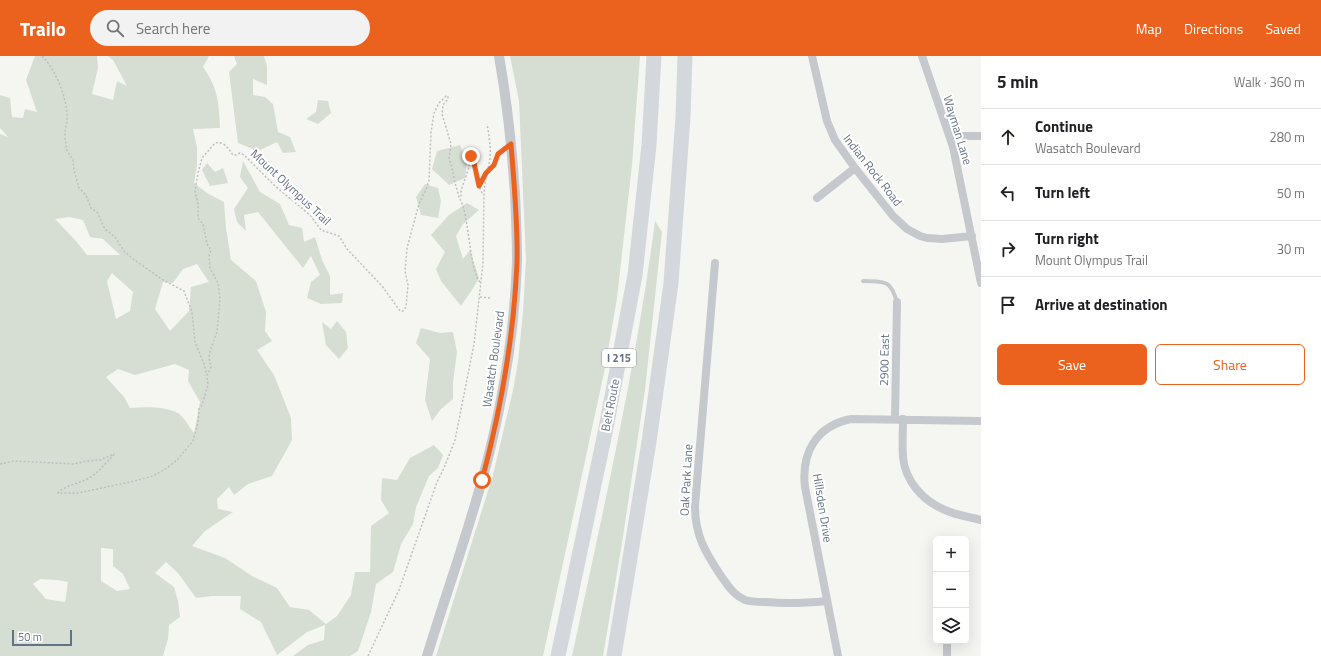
<!DOCTYPE html>
<meta charset="utf-8">
<style>
:root{--surface:#fff;--page:#f2f2f2;--text:#202124;--muted:#757577;--line:#e0e0e0;--accent:#ea621d}
body{margin:0;font-family:"Titillium Web",sans-serif;background:var(--page);color:var(--text)}
.controls{position:absolute;right:12px;bottom:12px;display:grid;overflow:hidden;border-radius:6px;box-shadow:0 4px 16px #0002}
.controls button{width:36px;height:36px;display:grid;place-items:center;padding:0;border:0;border-bottom:1px solid var(--line);background:var(--surface);color:var(--text);font:20px sans-serif}
.scale{position:absolute;left:12px;bottom:10px;width:60px;box-sizing:border-box;padding-left:4px;border:2px solid #637284;border-top:0;font-size:11px;line-height:14px;white-space:nowrap;color:#637284;-webkit-text-stroke:3px #fff;paint-order:stroke}
.stop{position:absolute;width:12px;height:12px;margin:-9px;border:3px solid #ea621d;border-radius:50%;background:#fff}
.stop.end{background:#ea621d;border-color:#fff;box-shadow:0 1px 4px #0008}
.list{margin:0;padding:0;list-style:none}
h2{display:flex;justify-content:space-between;align-items:center;height:52px;margin:0;padding:0 16px;font-size:17px}
h2 small{font-size:13px;font-weight:400;color:var(--muted)}
.list li{display:grid;grid-template-columns:26px 1fr auto;gap:12px;align-items:center;box-sizing:border-box;height:56px;padding:0 16px;border-top:1px solid var(--line)}
.list b{display:block;font-size:15px;white-space:nowrap}
.list p{margin:0;font-size:13px;white-space:nowrap;color:var(--muted)}
.list em{font-size:13px;font-style:normal;color:var(--muted)}
.actions{display:flex;gap:8px;padding:12px 16px}
.actions a{flex:1;padding:9px 0;border:1px solid var(--accent);border-radius:6px;text-align:center;font-size:14px;color:var(--accent)}
.actions .main{background:var(--accent);color:#fff}
.icon{flex:none;width:22px;height:22px;fill:none;stroke:currentColor;stroke-width:2;stroke-linecap:round;stroke-linejoin:round}
.map{position:relative;flex:none;width:981px;height:600px;overflow:hidden}
header{display:flex;align-items:center;gap:24px;box-sizing:border-box;height:56px;padding:0 20px;background:var(--accent);color:#fff}
header strong{font-size:19px}
nav{display:flex;gap:22px;margin-inline-start:auto;font-size:14px}
.search{width:280px;height:36px;background:var(--page);display:flex;align-items:center;gap:10px;box-sizing:border-box;padding:0 14px;border-radius:22px;color:var(--muted);font-size:15px}
main{display:flex}
aside{flex:1;background:var(--surface)}
.map>svg:first-child{display:block}
.green{fill:#d6ddd3;fill-rule:evenodd}
.lines{fill:none;stroke-linecap:round;stroke-linejoin:round}
.path{stroke:#bcbfc1;stroke-width:1.5;stroke-dasharray:2 2;stroke-linecap:butt}
.service{stroke:#c5c8cc;stroke-width:4}
.minor{stroke:#c5c8cc;stroke-width:8}
.tertiary{stroke:#c5c8cc;stroke-width:10}
.motorway{stroke:#d4d8dc;stroke-width:15}
.route{stroke:#ea621d;stroke-width:5}
.labels{text-anchor:middle;dominant-baseline:central;stroke-width:4;stroke-linejoin:round;paint-order:stroke}
.shield{fill:#fff;stroke:#929ca9;stroke-width:1}
.shield-label{font-size:11px;font-weight:bold;fill:#637284}
.street-label{font-size:12px;fill:#637284;stroke:#fff}
</style>
<header>
<strong>Trailo</strong>
<div class="search"><svg class="icon" aria-label="search" viewBox="0 0 24 24"><circle cx="10" cy="10" r="6"/><path d="M15 15l6 6"/></svg>Search here</div>
<nav><a>Map</a><a>Directions</a><a>Saved</a></nav>
</header>
<main>
<div class="map">
<svg width="981" height="600" viewBox="0 0 981 600">
<rect width="100%" height="100%" fill="#f5f6f2"/>
<!-- green -->
<path class="green" d="M35 0H97L98 12 92 38 113 44 117 25 127 30 113 4 108 0H209L203 11C218 32 219 47 220 72L193 73 197 91V109L194 127 207 137 224 146 226 172 231 204 256 225 266 256 265 275 272 285 257 294 274 319 291 362 292 384 272 420 248 428 234 439 229 431 217 443 218 453 233 456 205 475 192 490 225 502 252 520 277 532 290 551 309 554 326 568 337 560 351 539 355 516H370L371 470 389 457 381 444 382 422 397 424 410 402 434 389 443 399 438 412 429 420 416 451 413 468 401 488 393 516 376 528 371 556 358 595 350 600H293L308 589 324 584 325 569 307 576 277 599 261 566 240 553 241 540H212L196 542 178 517 166 506 155 517 174 531 178 545 180 561 169 569 168 583 163 600H0V78L8 81 0 72V39L10 42 12 61 23 62 25 53 37 56 26 24ZM69 161 83 164 90 181 103 183 120 199H87L76 185 55 163ZM197 208 209 226 191 231 189 255 170 275 155 253 163 226 173 227 183 213ZM112 217 133 236 130 255 116 263 107 225ZM175 308 189 314 188 325 200 346 194 377C189 371 184 361 178 357 164 350 146 351 130 352L124 341 106 321 118 313 135 319ZM101 492 113 493V510L123 518 130 533 117 535 101 525ZM40 523 57 524 68 526 65 546 46 543 33 528Z
M234 0H264L267 10V29L253 23V39L265 41 273 48 278 76 290 81 296 96 283 97 277 86 258 95 238 87 229 16 237 8Z
M510 0H640L632 109 617 242 605 312 543 600H436L493 419 513 334 518 306 523 256 526 203 519 45Z
M318 44 328 45 331 57 318 68 306 63 316 56Z
M460 89 467 107 465 122 449 129 432 113 437 95Z
M243 105 260 136 280 148 289 169 302 172 304 186 315 181 322 204 330 220V239L343 237 342 247 321 248 307 242 311 226 320 219 311 200 303 212 258 156 244 159 246 175 237 166 234 153 248 132 240 121Z
M207 107 215 116 223 112 228 127 210 130 202 114Z
M425 128 438 132 441 145 438 162 421 159 416 141Z
M467 147 479 154 463 168 456 180 463 203 470 194 479 222 472 234 461 250 441 225 436 213 445 196 431 179 449 159Z
M655 165 662 176 645 334 622 487 603 600H572C603 455 636 311 655 165Z
M337 265 346 276 348 292 339 303 326 289 322 266 331 273Z
M421 272 440 277 453 276 457 296 453 326V343L441 353 432 365 425 344 430 303 416 287Z"/>
<g class="lines">
<!-- path -->
<path class="path" d="M42 0C56 14 66 40 67 59 68 65 65 71 65 78 64 83 67 87 66 93L73 104 74 114 79 132 86 139 91 152 97 156 105 173 115 181 124 195 133 203 163 224 184 235 192 256 195 286 204 308 207 319 211 311 209 302 210 295 217 276 220 242 218 227 210 212 209 200 211 194 207 188 203 168 198 162V148L195 136 198 117 202 102 215 87C224 85 228 92 233 99H236L240 97 244 99 275 130 310 159 321 174 339 180 347 193 382 230 400 255H403L406 251 408 229 405 215 407 192 419 148 427 131 429 124 431 76 434 57 439 47 446 40H448V43L443 49 442 58 451 88 449 103 452 111 454 123 459 141H461V135L469 111 470 100 473 102 477 126 483 139
M480 130C481 121 488 117 493 111 497 104 496 99 503 94
M460 143C470 161 469 217 481 227
M480 241 490 242
M0 408 14 405 74 408 87 405 100 404 114 398 113 400C104 408 98 418 87 423 78 428 65 429 58 437H78L130 426 153 420 167 412 178 403 193 385 198 367 199 353 202 349 208 329 207 320
M368 600 399 534 437 426 444 412 455 384 474 288 483 207 484 136C485 125 488 114 490 102 491 91 489 79 487 68"/>
<!-- service -->
<path class="service" d="M863 225C885 226 890 223 897 246"/>
<!-- minor -->
<path class="minor" d="M812 0 827 65 835 84 855 112 893 160 907 173 920 180 927 182 942 183 972 180
M922 0 953 91 981 227
M950 80H981
M817 142 855 112
M715 207 695 450C695 479 705 496 721 520 728 529 733 539 745 544 751 546 759 546 766 546 787 548 807 547 827 545
M895 363 897 246
M903 363C903 376 902 388 903 401 905 425 923 445 945 454 956 459 969 461 981 464
M947 585V600
M838 600 805 431C801 397 816 370 851 363L981 365"/>
<!-- tertiary -->
<path class="tertiary" d="M427 600C448 531 473 464 490 394 505 332 515 269 517 205 517 183 516 160 515 138 512 91 507 46 499 0"/>
<!-- motorway -->
<path class="motorway" d="M558 600 606 372 635 219 649 89 654 0
M614 600 649 386 671 227 683 61 685 0"/>
</g>
<g class="lines">
<!-- route -->
<path class="route" d="M471 100 473 102 479 130 486 117 494 109 498 98 511 88C514 127 518 167 517 206 514 280 501 353 482 424"/>
</g>
<g class="labels">
<!-- shield labels -->
<rect class="shield" x="602" y="293" width="34" height="18" rx="3"/>
<g class="shield-label">
<text x="619" y="302">I 215</text>
</g>
<!-- street labels -->
<g class="street-label">
<text transform="translate(958 74) rotate(73)">Wayman Lane</text>
<text transform="translate(873 114) rotate(52)">Indian Rock Road</text>
<text transform="translate(291 131) rotate(43)">Mount Olympus Trail</text>
<text transform="translate(493 303) rotate(-82)">Wasatch Boulevard</text>
<text transform="translate(884 304) rotate(-89)">2900 East</text>
<text transform="translate(610 349) rotate(-79)">Belt Route</text>
<text transform="translate(686 424) rotate(-87)">Oak Park Lane</text>
<text transform="translate(823 452) rotate(81)">Hillsden Drive</text>
</g>
</g>
</svg>
<div class="controls">
<button>+</button>
<button>−</button>
<button><svg class="icon" aria-label="layers" viewBox="0 0 24 24"><path d="M12 4l9 5-9 5-9-5zM3 14l9 5 9-5"/></svg></button>
</div>
<div class="scale">50 m</div>
<div class="stop" style="left:482px;top:424px"></div>
<div class="stop end" style="left:471px;top:100px"></div>
</div>
<aside>
<h2>5 min<small>Walk · 360 m</small></h2>
<ul class="list">
<li><svg class="icon" aria-label="ahead" viewBox="0 0 24 24"><path d="M12 20V5M6 11l6-6 6 6"/></svg><div><b>Continue</b><p>Wasatch Boulevard</p></div><em>280 m</em></li>
<li><svg class="icon" aria-label="left" viewBox="0 0 24 24"><path d="M17 20v-9H6M10 6l-5 5 5 5"/></svg><div><b>Turn left</b></div><em>50 m</em></li>
<li><svg class="icon" aria-label="right" viewBox="0 0 24 24"><path d="M7 20v-9h11M14 6l5 5-5 5"/></svg><div><b>Turn right</b><p>Mount Olympus Trail</p></div><em>30 m</em></li>
<li><svg class="icon" aria-label="arrive" viewBox="0 0 24 24"><path d="M6 21V4h12l-3 4 3 4H6"/></svg><div><b>Arrive at destination</b></div></li>
</ul>
<div class="actions"><a class="main">Save</a><a>Share</a></div>
</aside>
</main>
